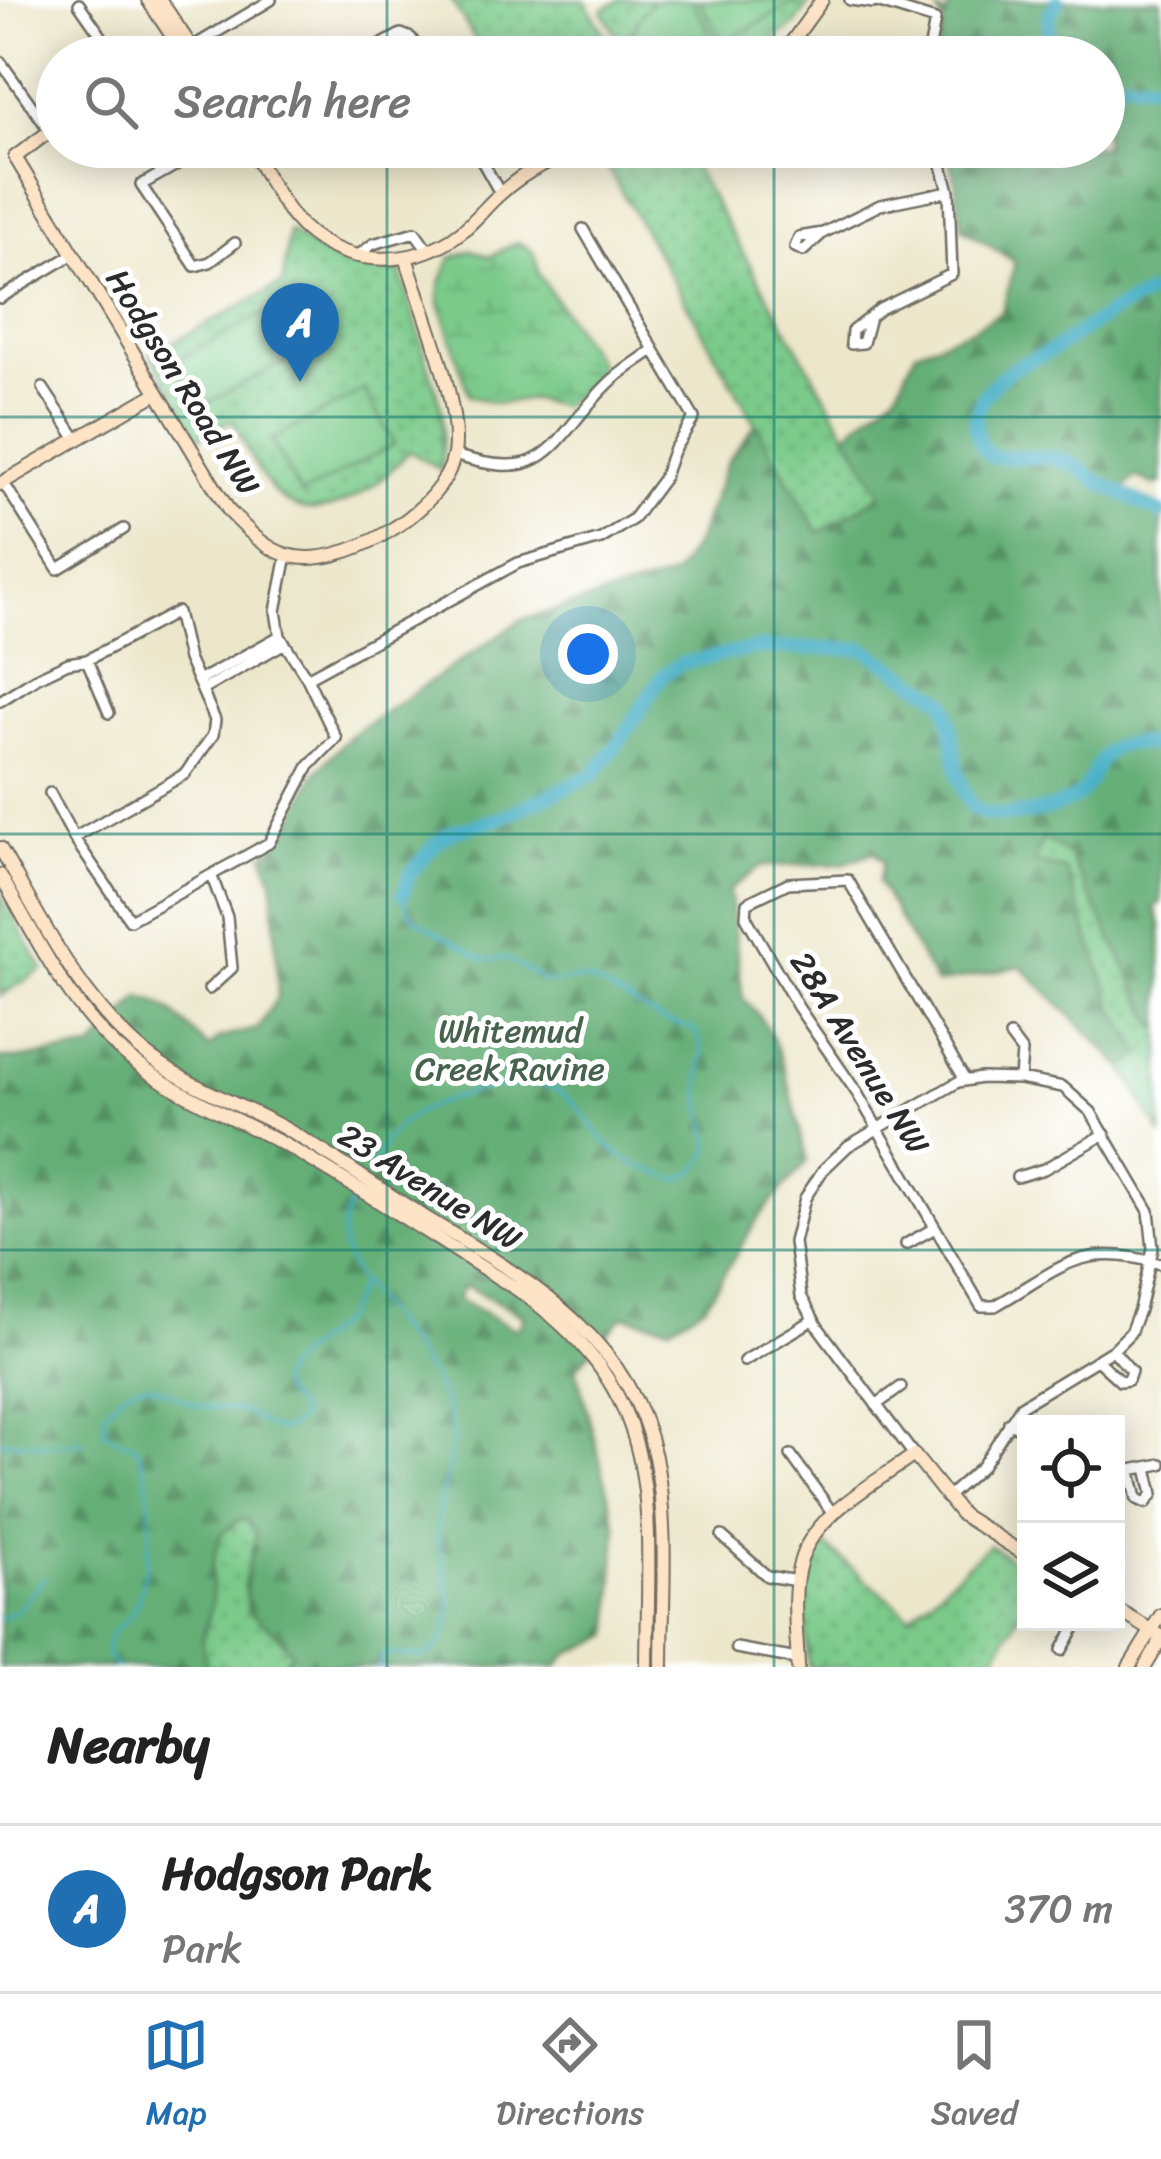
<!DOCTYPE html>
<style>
:root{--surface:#fff;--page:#f6f6f6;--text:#222;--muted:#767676;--line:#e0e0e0;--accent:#1f6fb2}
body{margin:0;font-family:Sriracha,sans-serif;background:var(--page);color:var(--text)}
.controls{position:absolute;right:36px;bottom:36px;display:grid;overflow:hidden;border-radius:0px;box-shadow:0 6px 30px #0003}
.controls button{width:108px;height:108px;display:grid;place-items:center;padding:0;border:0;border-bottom:3px solid var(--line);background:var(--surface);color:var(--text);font:60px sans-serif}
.you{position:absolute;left:588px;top:654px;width:42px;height:42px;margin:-30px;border:9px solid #fff;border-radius:50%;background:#1a73e8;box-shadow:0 0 0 18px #1a73e833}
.badge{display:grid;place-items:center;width:78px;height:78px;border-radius:50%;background:var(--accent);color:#fff;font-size:39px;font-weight:700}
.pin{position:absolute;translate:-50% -99px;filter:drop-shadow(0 3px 6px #0008)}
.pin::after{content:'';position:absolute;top:63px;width:42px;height:36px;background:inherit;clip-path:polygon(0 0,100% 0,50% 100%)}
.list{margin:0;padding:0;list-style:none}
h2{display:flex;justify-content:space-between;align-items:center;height:156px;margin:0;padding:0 48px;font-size:51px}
h2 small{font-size:39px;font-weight:400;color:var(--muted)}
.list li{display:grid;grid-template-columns:78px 1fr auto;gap:36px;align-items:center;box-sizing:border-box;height:168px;padding:0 48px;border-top:3px solid var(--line)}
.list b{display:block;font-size:45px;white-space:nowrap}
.list p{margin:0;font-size:39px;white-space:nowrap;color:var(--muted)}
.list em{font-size:39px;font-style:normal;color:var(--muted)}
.icon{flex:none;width:66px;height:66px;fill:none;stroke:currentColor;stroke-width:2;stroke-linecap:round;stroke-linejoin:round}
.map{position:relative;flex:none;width:1161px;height:1667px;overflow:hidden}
.search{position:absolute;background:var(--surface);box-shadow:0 6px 30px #0003;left:36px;right:36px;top:36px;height:132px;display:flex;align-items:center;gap:30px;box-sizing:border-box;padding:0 42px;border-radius:66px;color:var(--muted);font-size:45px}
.sheet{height:324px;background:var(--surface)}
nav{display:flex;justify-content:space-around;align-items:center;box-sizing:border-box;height:168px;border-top:3px solid var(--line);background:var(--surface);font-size:33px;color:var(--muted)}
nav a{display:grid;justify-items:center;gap:6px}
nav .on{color:var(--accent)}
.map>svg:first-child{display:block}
.forest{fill:url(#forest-firs);stroke:#486d51;stroke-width:3;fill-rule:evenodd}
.wetland{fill:url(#wetland-marsh);stroke:#547b5b;stroke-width:3}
.park{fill:url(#park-dots);stroke:#547b5b;stroke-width:3}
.pitch{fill:#7ccb8b;stroke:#547b5b;stroke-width:3}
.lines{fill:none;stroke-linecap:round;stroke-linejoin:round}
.stream{stroke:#47afc6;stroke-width:3}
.river{stroke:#47afc6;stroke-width:14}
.street-casing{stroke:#6f6d63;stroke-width:14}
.secondary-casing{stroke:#6f6d63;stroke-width:16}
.street{stroke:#fff;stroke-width:9}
.secondary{stroke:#fee4c6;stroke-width:12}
.grid{fill:none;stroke:#0f766e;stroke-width:3;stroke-opacity:0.55}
.labels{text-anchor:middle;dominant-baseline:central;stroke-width:10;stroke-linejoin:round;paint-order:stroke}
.street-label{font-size:33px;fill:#2b2b2b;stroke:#fff}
.park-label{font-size:33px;fill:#47634d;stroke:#fff}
</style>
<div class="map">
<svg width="1161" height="1667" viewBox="0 0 1161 1667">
<defs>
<pattern id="forest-firs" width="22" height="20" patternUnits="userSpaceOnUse" patternTransform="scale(3)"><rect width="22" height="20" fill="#65af77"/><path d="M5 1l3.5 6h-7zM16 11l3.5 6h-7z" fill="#538f62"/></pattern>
<pattern id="wetland-marsh" width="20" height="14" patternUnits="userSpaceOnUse" patternTransform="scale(3)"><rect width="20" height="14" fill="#7ccb8b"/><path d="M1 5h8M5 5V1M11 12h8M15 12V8" fill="none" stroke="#6bae78"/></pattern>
<pattern id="park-dots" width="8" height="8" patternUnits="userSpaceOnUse" patternTransform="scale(3)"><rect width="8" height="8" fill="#7ccb8b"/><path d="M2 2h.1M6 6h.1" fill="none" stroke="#6bae78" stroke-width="1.8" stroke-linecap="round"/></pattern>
</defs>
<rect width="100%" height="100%" fill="#fff"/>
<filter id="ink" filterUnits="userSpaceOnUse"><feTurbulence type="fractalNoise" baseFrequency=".00833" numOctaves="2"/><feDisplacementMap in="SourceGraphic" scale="24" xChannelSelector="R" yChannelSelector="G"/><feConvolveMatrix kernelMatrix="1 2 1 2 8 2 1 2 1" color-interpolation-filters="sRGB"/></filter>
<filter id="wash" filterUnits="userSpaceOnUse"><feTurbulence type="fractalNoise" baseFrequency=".004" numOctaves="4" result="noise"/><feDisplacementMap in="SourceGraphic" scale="48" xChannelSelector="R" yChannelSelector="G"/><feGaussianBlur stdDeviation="2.7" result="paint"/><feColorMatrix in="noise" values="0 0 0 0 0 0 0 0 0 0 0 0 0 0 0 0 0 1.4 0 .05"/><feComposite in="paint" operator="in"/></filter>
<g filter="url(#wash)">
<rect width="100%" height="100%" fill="#ece7cb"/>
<!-- forest -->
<path class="forest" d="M950 0H1161V483L1154 485 1136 477 1119 493 1161 513V902L1154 907 1161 925V1027L1158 1028 1066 870 1113 1006 1143 1055 1123 1067 1021 966 936 984 878 882 883 862 873 852 843 864 761 866 729 890 743 999C786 1036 793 1108 807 1161L759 1217 705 1305 670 1326 623 1316 576 1368 617 1526 611 1635 567 1655 557 1667H281L291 1653 276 1633 248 1611C245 1588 243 1568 256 1547L220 1536 212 1568V1604L202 1642 207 1667H0V1058L16 1059 93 1049 140 997C170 1002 187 1028 209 1048L219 1038 257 1029 278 996 273 881 264 854 277 845 289 829 315 773 350 736 521 620 673 576 697 541 727 462 756 424 819 533 882 495 847 433 897 391 916 351 972 329 1002 312 1015 262 962 228 954 173 944 147H1104V57H934L944 25 938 12 947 16ZM464 1285 524 1316 517 1330 457 1299Z"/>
<!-- wetland -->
<path class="wetland" d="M517 242C533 248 537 256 538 273L598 363 599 374 561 406 530 399 497 404 469 396 439 299 440 285 451 258 472 250 490 257Z"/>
<!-- park -->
<path class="park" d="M451 0H585L617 57H486Z
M620 0H811L795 25 746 57H628L602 10Z
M628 147H682L882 494 819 533 601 156Z
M289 231C324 258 355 274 401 272L442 411V471L409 451C383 482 324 532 282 499 259 481 246 445 232 420L198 438 151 354 283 283Z
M1043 838 1069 855 1157 1028 1161 1027V1134L1123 1067 1142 1055 1113 1006 1066 870 1034 862Z
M0 894 43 969 0 996Z
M246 1519 256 1534 244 1583 248 1611 276 1633 292 1653 281 1667H207L202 1642 212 1604V1568L220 1536 237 1521Z
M820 1541 910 1616 989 1545 1026 1569V1602L992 1663 998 1667H808C806 1624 799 1580 820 1541Z"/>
<!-- pitch -->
<path class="pitch" d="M654 0H691L719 47 717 57H638C626 35 637 16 654 0Z
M699 0H799L724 43Z
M265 313 290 359 198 408 174 362Z
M364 390 394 444 301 495 271 440Z"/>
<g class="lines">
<!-- stream -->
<path class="stream" d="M368 1173C378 1153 388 1134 406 1120 430 1100 521 1075 550 1087 583 1101 593 1135 617 1153 633 1165 659 1173 678 1180 733 1155 700 1125 700 1086 701 1065 708 1046 693 1029L661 1020 597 984 580 979 547 983 505 958 485 960 418 921 407 909 403 894
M360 1283C384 1314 430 1367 445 1402 463 1448 442 1477 438 1519 434 1560 465 1608 440 1644 423 1667 406 1651 383 1655L380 1667
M0 1441 55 1445 83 1442
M0 1618 18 1610 45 1577
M116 1667C109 1659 105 1653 108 1641 111 1628 126 1624 132 1613 152 1577 159 1479 134 1445L105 1433 104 1414C144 1358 161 1398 205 1407 217 1410 230 1407 243 1412 266 1423 278 1442 301 1418 298 1403 283 1399 280 1387 274 1364 329 1337 343 1318 350 1307 354 1294 360 1283 337 1246 336 1227 357 1192"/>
<!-- river -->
<path class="river" d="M1051 57 1048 17 1058 0
M1104 80 1161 84
M1161 290C1121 304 1091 325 1056 348 1043 356 1027 360 1014 368 980 389 959 426 991 457H1052L1077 466 1095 480 1161 513
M403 894 410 874 436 843 451 832 503 817 593 775 621 740 662 676 682 663 759 648 865 649 945 700C956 732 951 776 972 806 987 827 1070 810 1083 791 1095 776 1096 757 1115 747 1129 741 1147 744 1161 747"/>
</g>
</g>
<g filter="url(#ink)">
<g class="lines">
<defs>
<path id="street" d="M850 0 873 3
M870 0 935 20 928 57
M79 4 116 57
M192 47 271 0
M359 57 401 34 411 38 423 57
M0 61 49 130
M208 147 141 185 195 266 210 262 235 243
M362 147 363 148
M474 147 500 193
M738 147 747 155 771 147
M823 233 803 251 795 247 799 237 823 233 880 205 949 191
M357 256 373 244 415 232 428 250
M0 298 72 255
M870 317 863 343 851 344 852 331 880 309 952 274 949 191 937 147
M43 388 76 438
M454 455C552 486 549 442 608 384 621 371 638 361 653 350
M3 482 58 569 124 529
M87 660 109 713
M307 678 518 563 601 539 633 519 663 479 673 451 694 418 583 229
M198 681 280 636
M202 690 285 643
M0 701 36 678 68 663 87 660 177 612 188 659 215 720 213 735 185 774 74 838
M50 793 74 838 130 920 269 843 309 766 336 738 307 678 280 636 276 611 287 555
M209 989 232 968 227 917 212 877
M1010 1036 1022 1052 1020 1079
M965 1080 848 880 788 883 747 903 746 917 798 1007 857 1093 981 1306H995C1063 1267 1080 1241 1161 1264
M1017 1177 1044 1169 1105 1134
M906 1244 935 1228
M1097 1360 1120 1381 1128 1380 1131 1371 1113 1350
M744 1361 813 1320
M876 1405 901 1387
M1009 1422 1026 1433
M791 1455 834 1515
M914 1455 818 1327 801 1296 794 1242 805 1198 823 1170 848 1146 958 1082 981 1078 1020 1079 1063 1087 1091 1112 1149 1211 1153 1248 1139 1310 1130 1333 1113 1350 1021 1406 982 1466 946 1498
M1131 1472 1137 1499 1146 1503 1153 1494 1147 1468
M1116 1473 1161 1464
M722 1536 767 1576 797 1581
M736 1648 797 1659
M1062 1650 1078 1622"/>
<path id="secondary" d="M148 0 186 57
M160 0 198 57
M768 57 791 43 822 0
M57 126 15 157 229 511C246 528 263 548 287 555 341 572 445 511 454 454 462 405 422 310 407 260
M249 147C264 170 277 197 294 218 336 268 412 271 461 232 476 220 487 205 501 193 526 170 559 155 592 147
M0 484 157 393
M0 848C41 919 77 995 140 1049 182 1085 236 1102 284 1128 332 1155 376 1187 423 1216 522 1277 629 1333 655 1457 669 1525 662 1598 662 1667
M0 875C32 930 60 989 105 1036 157 1090 229 1113 292 1149 369 1193 442 1243 518 1290 668 1394 648 1504 647 1667
M1116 1609 1161 1636
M798 1667C797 1634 791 1596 800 1563 812 1515 876 1483 914 1455L962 1515 1026 1555
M1129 1667 1161 1615
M1145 1667 1161 1640"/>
</defs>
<!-- street casing -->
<use href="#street" class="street-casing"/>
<!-- secondary casing -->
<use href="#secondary" class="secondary-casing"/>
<!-- street -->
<use href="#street" class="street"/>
<!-- secondary -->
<use href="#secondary" class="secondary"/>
</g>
</g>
<!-- grid -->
<path class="grid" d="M387 0V57M774 0V57M387 147V1667M774 147V1667M0 417H1161M0 834H1161M0 1250H1161"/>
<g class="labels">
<!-- street labels -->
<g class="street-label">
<text transform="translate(183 382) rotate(58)">Hodgson Road NW</text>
<text transform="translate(860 1053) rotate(58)">28A Avenue NW</text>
<text transform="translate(430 1187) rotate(32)">23 Avenue NW</text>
</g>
<!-- park labels -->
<g class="park-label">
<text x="510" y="1031">Whitemud<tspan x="510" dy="38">Creek Ravine</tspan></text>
</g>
</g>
</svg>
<div class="controls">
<button><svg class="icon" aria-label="locate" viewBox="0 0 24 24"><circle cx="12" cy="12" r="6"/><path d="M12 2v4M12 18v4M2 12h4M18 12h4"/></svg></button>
<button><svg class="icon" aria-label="layers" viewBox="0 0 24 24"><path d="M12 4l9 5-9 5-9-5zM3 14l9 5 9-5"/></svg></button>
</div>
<div class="you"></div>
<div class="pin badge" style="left:300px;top:382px">A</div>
<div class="search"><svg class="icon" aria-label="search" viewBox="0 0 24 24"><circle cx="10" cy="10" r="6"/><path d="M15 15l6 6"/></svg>Search here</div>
</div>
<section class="sheet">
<h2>Nearby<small></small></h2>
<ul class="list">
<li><span class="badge">A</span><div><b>Hodgson Park</b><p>Park</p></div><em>370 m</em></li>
</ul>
</section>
<nav>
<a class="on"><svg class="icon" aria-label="map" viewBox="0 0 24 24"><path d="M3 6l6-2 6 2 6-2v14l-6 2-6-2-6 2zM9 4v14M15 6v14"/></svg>Map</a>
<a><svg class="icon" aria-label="directions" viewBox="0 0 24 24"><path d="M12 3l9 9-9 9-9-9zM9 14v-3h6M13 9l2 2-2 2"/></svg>Directions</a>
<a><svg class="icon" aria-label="saved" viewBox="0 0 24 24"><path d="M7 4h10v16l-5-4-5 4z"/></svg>Saved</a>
</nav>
